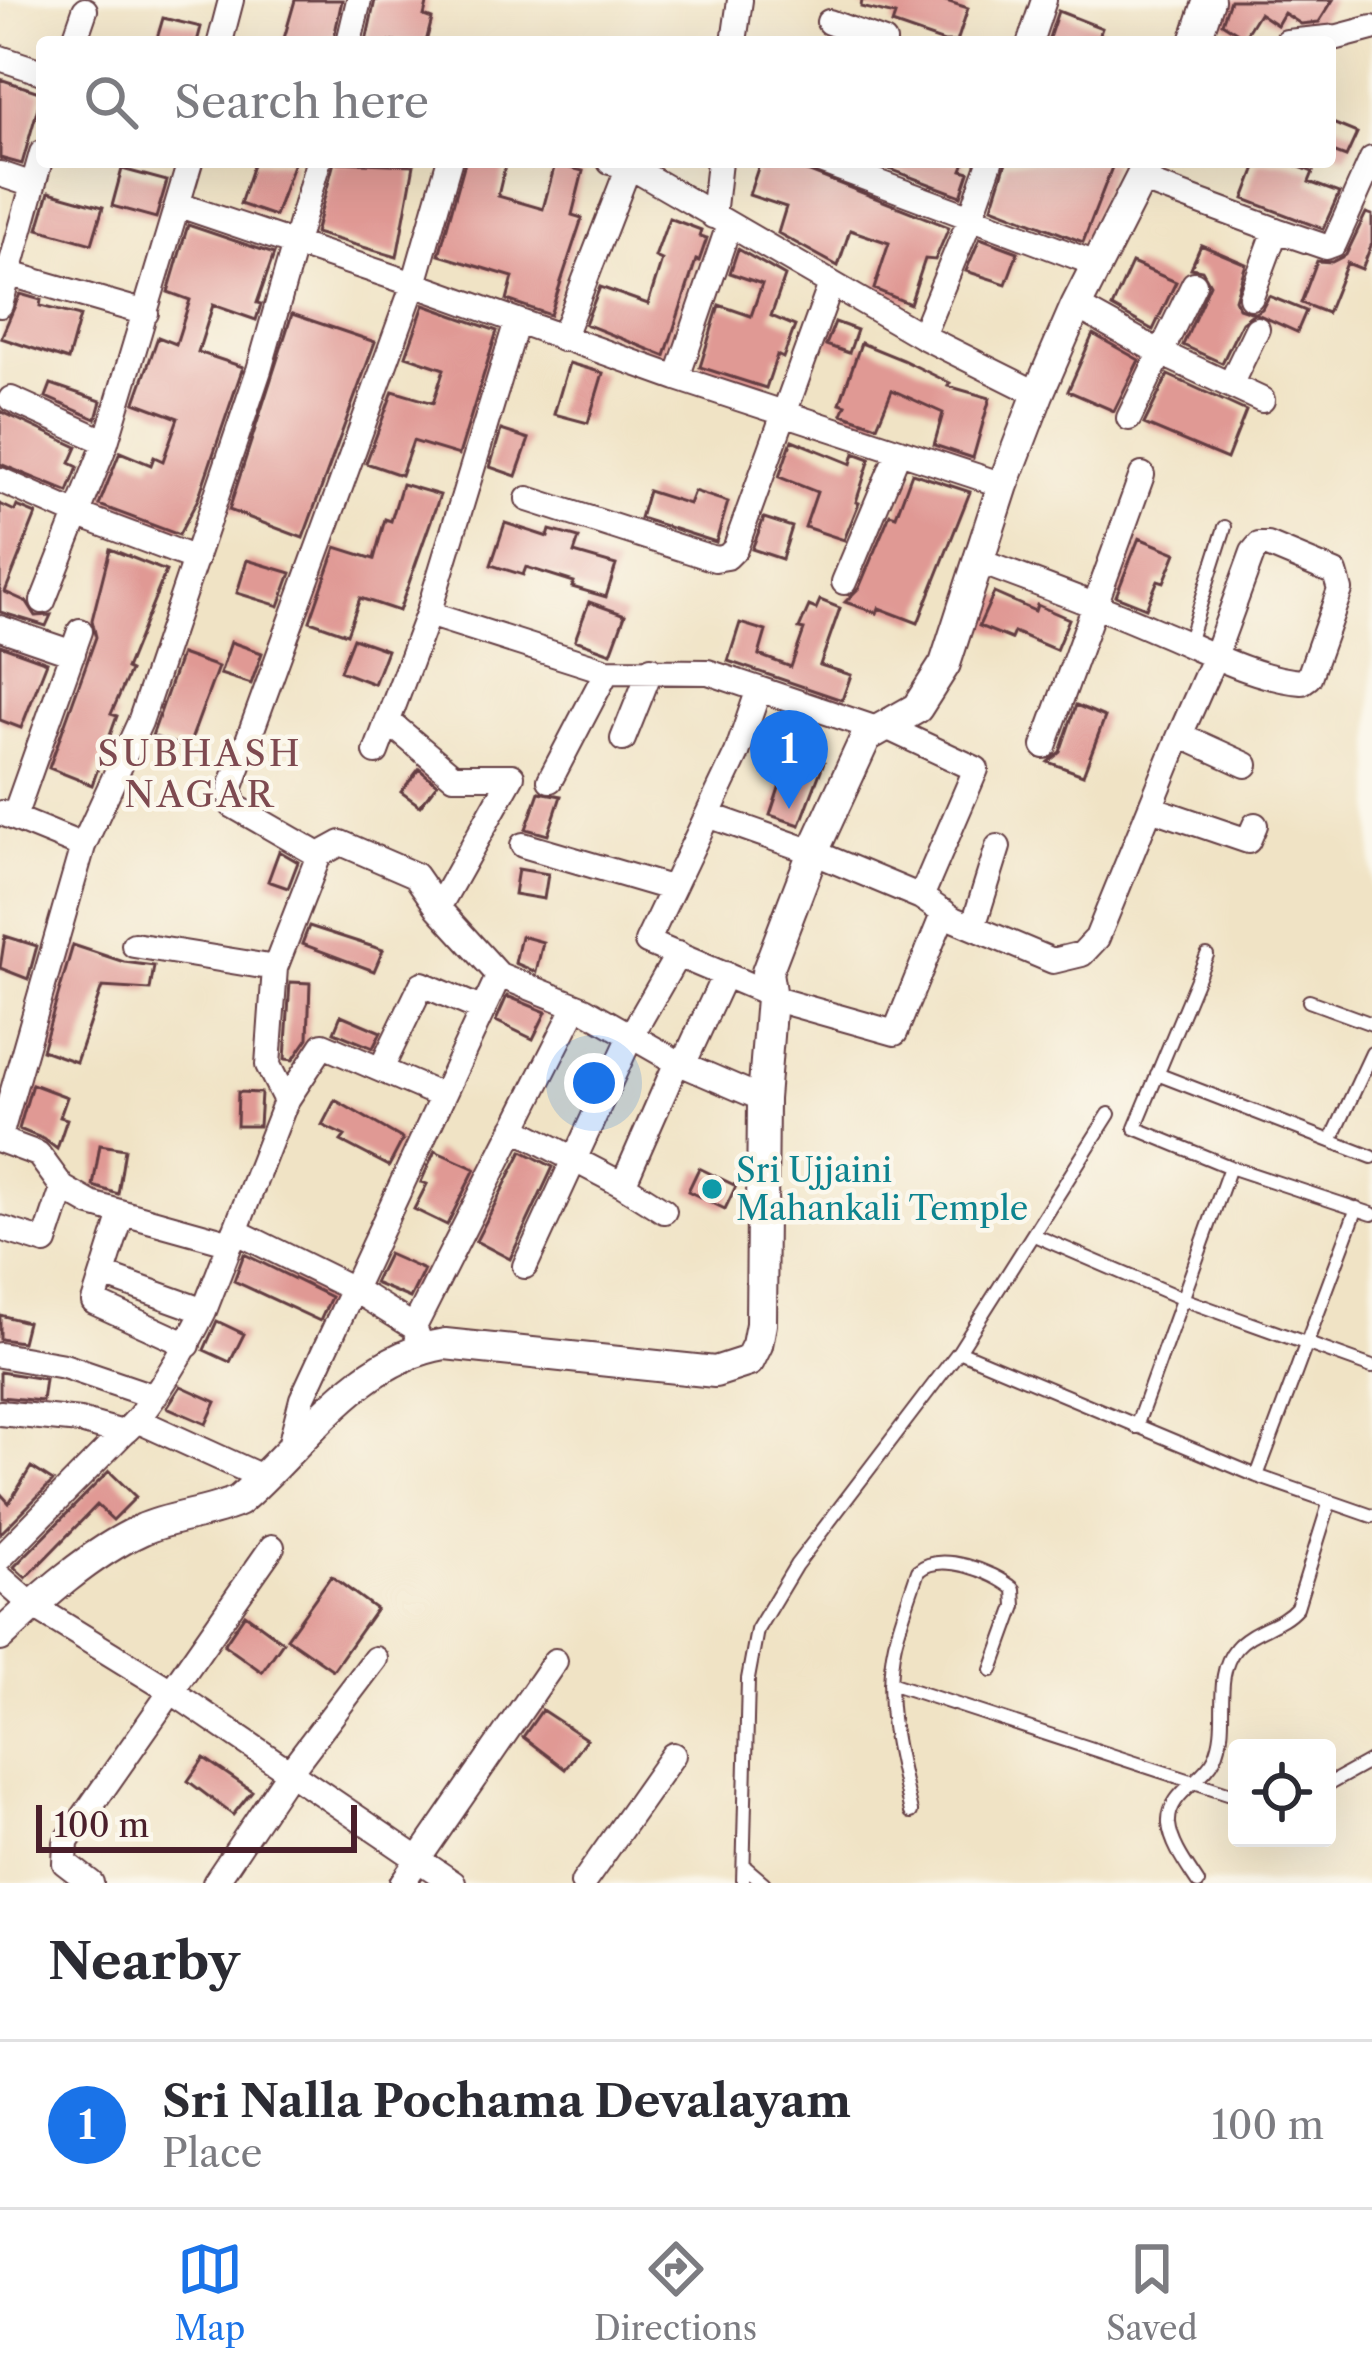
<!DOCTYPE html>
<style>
:root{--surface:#fff;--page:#f7f7f7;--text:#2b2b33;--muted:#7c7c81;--line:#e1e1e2;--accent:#1a73e8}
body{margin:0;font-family:"Libre Caslon Text",serif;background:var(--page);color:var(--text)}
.controls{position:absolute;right:36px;bottom:36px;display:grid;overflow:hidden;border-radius:12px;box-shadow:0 12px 48px #0002}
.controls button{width:108px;height:108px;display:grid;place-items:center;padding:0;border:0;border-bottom:3px solid var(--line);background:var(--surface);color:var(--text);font:60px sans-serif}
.scale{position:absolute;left:36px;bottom:30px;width:321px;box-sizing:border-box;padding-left:12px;border:6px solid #4a1f2b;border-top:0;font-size:33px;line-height:42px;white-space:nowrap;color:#4a1f2b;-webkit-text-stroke:9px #fbf7ec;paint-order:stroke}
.you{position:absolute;left:594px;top:1083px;width:42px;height:42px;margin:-30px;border:9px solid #fff;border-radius:50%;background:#1a73e8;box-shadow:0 0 0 18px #1a73e833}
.badge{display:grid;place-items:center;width:78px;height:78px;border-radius:50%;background:var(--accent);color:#fff;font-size:39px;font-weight:700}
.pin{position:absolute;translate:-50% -99px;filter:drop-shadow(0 3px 6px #0008)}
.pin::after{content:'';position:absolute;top:63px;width:42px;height:36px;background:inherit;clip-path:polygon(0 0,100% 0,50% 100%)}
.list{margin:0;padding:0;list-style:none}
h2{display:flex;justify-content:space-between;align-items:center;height:156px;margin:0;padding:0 48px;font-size:51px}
h2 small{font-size:39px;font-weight:400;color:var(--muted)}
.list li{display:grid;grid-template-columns:78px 1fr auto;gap:36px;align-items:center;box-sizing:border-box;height:168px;padding:0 48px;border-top:3px solid var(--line)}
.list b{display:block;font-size:45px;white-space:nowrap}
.list p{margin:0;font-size:39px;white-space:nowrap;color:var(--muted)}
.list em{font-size:39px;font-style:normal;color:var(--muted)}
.icon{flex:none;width:66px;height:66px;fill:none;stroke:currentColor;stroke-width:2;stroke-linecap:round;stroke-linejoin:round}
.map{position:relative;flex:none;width:1372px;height:1883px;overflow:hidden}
.search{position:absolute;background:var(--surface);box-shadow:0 12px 48px #0002;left:36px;right:36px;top:36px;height:132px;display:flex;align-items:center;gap:30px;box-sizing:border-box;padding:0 42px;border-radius:12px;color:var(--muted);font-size:45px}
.sheet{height:324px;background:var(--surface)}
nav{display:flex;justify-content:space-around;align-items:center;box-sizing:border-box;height:168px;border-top:3px solid var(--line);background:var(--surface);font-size:33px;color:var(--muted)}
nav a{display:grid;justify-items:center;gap:6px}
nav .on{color:var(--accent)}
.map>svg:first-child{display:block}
.building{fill:#e09994}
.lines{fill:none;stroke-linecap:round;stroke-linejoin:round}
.service-casing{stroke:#633c42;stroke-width:16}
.minor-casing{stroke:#633c42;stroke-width:28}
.tertiary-casing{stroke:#633c42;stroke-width:34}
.service{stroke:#fff;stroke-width:12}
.minor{stroke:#fff;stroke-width:24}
.tertiary{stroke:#fff;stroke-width:30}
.culture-dot{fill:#0f9aa8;stroke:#fbf7ec;stroke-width:4.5}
.labels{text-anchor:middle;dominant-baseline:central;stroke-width:9;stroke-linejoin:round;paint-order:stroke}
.culture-label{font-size:33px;fill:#0d838f;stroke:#fbf7ec;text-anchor:start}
.neighbourhood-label{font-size:36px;letter-spacing:3px;fill:#7e4a50;stroke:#fbf7ec}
</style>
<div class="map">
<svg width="1372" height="1883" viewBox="0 0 1372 1883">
<rect width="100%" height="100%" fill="#fbf7ec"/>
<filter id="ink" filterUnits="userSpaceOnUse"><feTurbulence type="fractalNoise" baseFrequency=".00833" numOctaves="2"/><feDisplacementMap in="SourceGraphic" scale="24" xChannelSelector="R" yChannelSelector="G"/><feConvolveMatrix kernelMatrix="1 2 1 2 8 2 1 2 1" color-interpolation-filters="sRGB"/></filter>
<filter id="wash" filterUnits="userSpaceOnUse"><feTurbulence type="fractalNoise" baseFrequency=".004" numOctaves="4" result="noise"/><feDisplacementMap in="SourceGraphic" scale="48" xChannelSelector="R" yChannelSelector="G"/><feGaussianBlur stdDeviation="2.7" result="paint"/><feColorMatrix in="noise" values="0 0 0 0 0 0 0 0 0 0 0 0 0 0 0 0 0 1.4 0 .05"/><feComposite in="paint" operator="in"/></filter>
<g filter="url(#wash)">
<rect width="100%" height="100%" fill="#f0e3c5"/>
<g id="blocks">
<!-- building -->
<path class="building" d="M295 0H342L333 42H283Z
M375 0H428L424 16 432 19 426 42H366Z
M862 0H943L968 8 957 42H944L892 24 895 15 861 7Z
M1230 0H1333L1319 22 1301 24 1284 13 1277 25 1259 13 1244 37 1222 23Z
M1058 11 1102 28 1097 42H1059L1049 38Z
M163 18 201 27 197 42H156Z
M0 79 42 93 22 164 0 158Z
M1330 122 1357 133 1346 157 1330 151Z
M254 162H294L275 216 240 204Z
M334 162 414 165 397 257 315 233Z
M465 162H506L498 196 543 209 555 164 583 171 572 215 582 218 550 315 507 300 513 277 439 255Z
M760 162H778L810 172 949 227 935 260 925 259 910 304 874 289 889 243 850 230 838 266 778 233 786 207 749 195Z
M880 162H965L962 170 969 172 961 196 879 165Z
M1006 162H1114L1083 242 992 207Z
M1258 162H1287L1313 172 1309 182 1339 193 1323 229 1244 199Z
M122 169 167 181 156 218 112 206Z
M49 192 103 207 92 244 38 229Z
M1366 213 1372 215V243L1362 269 1347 263 1327 313 1301 303 1317 261 1332 262 1346 255Z
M669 218 701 230 699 236 707 238 699 261 696 260 665 356 585 324 600 287 648 304 662 260 655 257Z
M188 225 274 254 257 303 261 304 256 320 213 305 198 352 243 367 198 499 179 535 99 505 120 452 151 465 154 457 163 461 178 418 135 402 158 337 176 344 190 300 168 292Z
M980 238 1018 252 1006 284 966 271Z
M1201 245 1246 264 1235 299 1239 308 1254 313 1242 322 1222 363 1183 345 1210 284 1202 270 1191 268Z
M738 249 785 276 771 316 795 326 783 358 777 355 766 388 700 367 719 305 751 316 762 284 730 273Z
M1132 263 1176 282 1153 330 1112 307Z
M20 294 41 300 40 306 80 316 68 360 1 338Z
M1269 296 1306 311 1297 332 1255 313 1262 309Z
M424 305 497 331 459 455 413 441 401 475 366 463 393 391 433 403 444 369 406 356Z
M292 314 375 342 303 538 229 510Z
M835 322 857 330 849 353 826 345Z
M1093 334 1139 360 1114 411 1068 391Z
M861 343 903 360 950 383 948 386 990 398 973 458 934 445 943 413 892 390 877 426 842 414 846 405 840 403Z
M569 363 603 373 588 423 554 414Z
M1168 375 1246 411 1227 459 1144 424Z
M51 384 101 401 96 419 46 397Z
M0 411 77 447 70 463 78 467 68 492 0 464Z
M501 430 529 439 516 476 490 467Z
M792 440 851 464 854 453 870 459 856 502 859 503 844 540 805 527 817 492 779 477Z
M912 473 970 492 918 623 879 608 877 613 845 602 859 588 890 514 896 516Z
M402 484 440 495 399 611 360 598 347 634 310 621 336 547 374 559 385 519 391 521Z
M648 491 689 504 694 491 728 502 716 542 640 518Z
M0 504 15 511 17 506 36 514 5 592 27 602 36 616 51 615 46 626 0 612Z
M764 518 792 527 782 559 752 549Z
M505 523 548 537 550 530 579 538 574 553 616 565 606 597 572 587 574 582 526 567 523 575 491 565Z
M1139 538 1176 553 1164 582 1158 580 1146 608 1116 596Z
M110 549 166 571 126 669 130 671 111 714 117 716 92 785 49 768 96 637 92 620Z
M247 560 291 573 279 606 237 593Z
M994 593 1035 611 1037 605 1069 619 1056 650 1014 632 1011 639 979 626Z
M820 600 840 608 820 665 851 675 842 700 728 661 740 623 766 631 759 655 791 667 804 630 799 629 809 606 816 609Z
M589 602 625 615 611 653 575 640Z
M353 638 387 650 374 684 340 671Z
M231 642 262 653 251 684 220 674Z
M0 645 47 662 21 728 0 720Z
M181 654 218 667 188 748 152 736Z
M1076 705 1105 717 1083 775 1048 762 1060 752Z
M806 756 824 762 800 825 770 815 789 758 803 763Z
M419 769 437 784 420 806 401 792Z
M539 792 561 796 548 835 526 829Z
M279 851 298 862 288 888 268 881Z
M518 869 548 874 544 899 514 894Z
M309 926 383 950 374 971 302 944Z
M5 936 37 946 28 979 0 968Z
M521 936 543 942 536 972 515 963Z
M73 945 124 962 154 966 150 990 102 987 76 1062 42 1050Z
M290 982 310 983 308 1038 293 1060 285 1059Z
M507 996 546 1012 533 1039 496 1021Z
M341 1015 381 1032 373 1048 334 1032Z
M32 1084 67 1097 60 1117 67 1119 57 1149 44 1139 19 1129Z
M238 1092 261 1093 259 1126H237Z
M335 1100 403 1139 389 1166 341 1141 345 1136 322 1125Z
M100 1145 125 1149 118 1194 93 1186Z
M435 1151 475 1169 447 1225 414 1209 427 1184 421 1182Z
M522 1151 553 1167 510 1259 476 1241Z
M699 1168 736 1186 725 1209 688 1191Z
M244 1254 331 1297 320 1321 234 1281Z
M388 1254 424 1270 410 1298 374 1283Z
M0 1315 27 1322 22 1342 0 1339Z
M217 1321 244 1334 230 1362 204 1350Z
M0 1372 45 1379 42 1401 0 1397Z
M181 1386 216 1402 206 1424 167 1407Z
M31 1467 53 1481 0 1534V1493L9 1503Z
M109 1471 136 1497 113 1520 97 1505 26 1578 14 1567Z
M331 1576 376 1609 333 1670 287 1638Z
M245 1614 283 1642 262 1672 224 1645Z
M542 1710 586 1739 565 1769 523 1737Z
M204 1758 252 1791 233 1815 188 1781Z"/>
</g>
</g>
<g filter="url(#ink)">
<use href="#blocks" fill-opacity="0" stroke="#633c42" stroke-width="3"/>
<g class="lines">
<defs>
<path id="service" d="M1188 643 1225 527
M1207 955 1135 1128 1230 1167 1372 1214
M1309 1001 1372 1024
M1157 1074 1372 1157
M1331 1141 1372 1053
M1034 1235 1183 1299 1372 1367
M959 1351 1257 1476 1372 1516
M1136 1427 1230 1167
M1257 1476 1357 1208
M890 1683 1237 1796
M1327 1785 1372 1760
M911 1812C898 1757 882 1700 895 1643 901 1619 910 1595 918 1571 940 1551 993 1571 1014 1589L1015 1606 992 1670
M744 1866 764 1883
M743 1883 748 1679 757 1630 796 1565 959 1351 1109 1114
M1198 1883C1187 1866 1171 1845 1169 1824 1167 1793 1204 1781 1215 1757 1231 1723 1211 1678 1236 1648 1252 1629 1281 1626 1297 1607L1330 1501"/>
<path id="minor" d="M829 22 884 42
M74 42 85 10
M220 42 231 0
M349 42 359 0
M734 42 740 0
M1030 42 1044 0
M1287 42 1338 37 1372 28
M0 58 42 72
M449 162 414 284 231 787 232 805 319 855 341 843 415 875 438 908 499 975 584 1009 677 1062 763 1099
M610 162 629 166 922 336 1038 394
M823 162 1099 265
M0 174 33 185
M1141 180 1276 230 1251 297
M179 205 414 284 677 378 1003 485
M713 216 719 162
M1276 230 1326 247 1334 244 1372 159
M0 271 146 313
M0 305 42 153
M1076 306 1161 353 1262 400
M922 336 971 217 990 162
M562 339 629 166
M677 378 729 225
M1230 385 1257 329
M11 399 106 442
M1129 418 1194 284
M0 480 79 515 196 559
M528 499 715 559 727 557 735 549 831 284
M978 561C1036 583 1095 604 1152 629 1200 648 1251 678 1302 682L1309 677 1340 590 1335 573 1268 545H1259L1253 552 1215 656 1180 735
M844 582 898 453
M43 601 106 442 190 162
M428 614 607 671 708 672 877 729
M0 628 73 653
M759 689 737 753 647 942 770 994
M388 721 453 776H512L438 908
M884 726 976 769 921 897
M623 739 651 669
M1044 746 1142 475
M376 752 428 614 517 321
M550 780 607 671
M1151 808 1248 841 1255 825
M2 813 83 846
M708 815 813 852 921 897 953 919 1053 961 1082 954 1097 938 1180 735 1246 765
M14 817 80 631
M523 845 670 888
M973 927 998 847
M134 945 275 968
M771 998 895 1033 944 912
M683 1065 725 974
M382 1067 422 984 483 1010
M286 1101 323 1045 442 1096
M514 1128 623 1185 677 1062
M0 1136 83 846 140 722 259 370 318 162
M0 1140 38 1154 63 1188 91 1204 231 1243
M623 1185 664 1211
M122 1214 94 1302 188 1345
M0 1228 45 1242 63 1188
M235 1231 355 1290 414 1327 418 1337
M525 1266 632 1034 678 954
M104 1275 204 1311
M414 1327 575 1008
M0 1355 64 1366 152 1396
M0 1413 80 1421 123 1433
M139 1421 264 1478
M289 1450 302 1399 499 975
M0 1558 123 1433C148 1414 189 1342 204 1311L286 1101 268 1065 275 968 319 855
M0 1577 33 1606 171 1691 453 1883
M91 1883 65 1863 66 1842 272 1547
M215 1883 290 1771 375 1659
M402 1883 555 1661
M583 1883 673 1755"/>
<path id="tertiary" d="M1195 42 1209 0
M0 1636C41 1598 89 1554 141 1530 172 1516 207 1515 238 1501 304 1445 354 1359 445 1344L715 1372 749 1361 757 1345 761 1324 763 1099 771 998 767 972 813 852 866 737 917 708 945 664 1003 485 1038 394 1076 306 1149 162"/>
</defs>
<!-- service casing -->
<use href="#service" class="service-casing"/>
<!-- minor casing -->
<use href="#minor" class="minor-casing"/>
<!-- tertiary casing -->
<use href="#tertiary" class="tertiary-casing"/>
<!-- service -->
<use href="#service" class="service"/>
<!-- minor -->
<use href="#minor" class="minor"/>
<!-- tertiary -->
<use href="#tertiary" class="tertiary"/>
</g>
</g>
<!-- markers -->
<circle class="culture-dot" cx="712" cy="1189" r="12"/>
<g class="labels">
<!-- culture labels -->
<g class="culture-label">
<text x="736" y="1170">Sri Ujjaini<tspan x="736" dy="38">Mahankali Temple</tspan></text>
</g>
<!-- neighbourhood labels -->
<g class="neighbourhood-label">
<text x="200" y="753">SUBHASH<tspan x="200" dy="41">NAGAR</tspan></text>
</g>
</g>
</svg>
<div class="controls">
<button><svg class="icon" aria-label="locate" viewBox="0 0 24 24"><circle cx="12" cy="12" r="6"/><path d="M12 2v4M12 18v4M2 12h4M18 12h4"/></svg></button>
</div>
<div class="scale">100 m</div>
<div class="you"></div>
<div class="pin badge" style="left:789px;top:809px">1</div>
<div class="search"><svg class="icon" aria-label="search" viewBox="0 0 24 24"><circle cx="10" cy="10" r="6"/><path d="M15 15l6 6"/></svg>Search here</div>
</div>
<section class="sheet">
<h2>Nearby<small></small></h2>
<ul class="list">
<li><span class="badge">1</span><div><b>Sri Nalla Pochama Devalayam</b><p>Place</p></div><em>100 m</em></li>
</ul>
</section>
<nav>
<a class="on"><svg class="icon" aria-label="map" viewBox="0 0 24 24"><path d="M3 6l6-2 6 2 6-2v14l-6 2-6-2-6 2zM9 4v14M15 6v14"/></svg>Map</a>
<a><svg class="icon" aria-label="directions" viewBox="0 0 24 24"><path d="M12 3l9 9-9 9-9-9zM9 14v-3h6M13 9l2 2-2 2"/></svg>Directions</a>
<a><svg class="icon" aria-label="saved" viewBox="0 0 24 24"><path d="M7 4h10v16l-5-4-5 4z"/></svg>Saved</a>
</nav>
